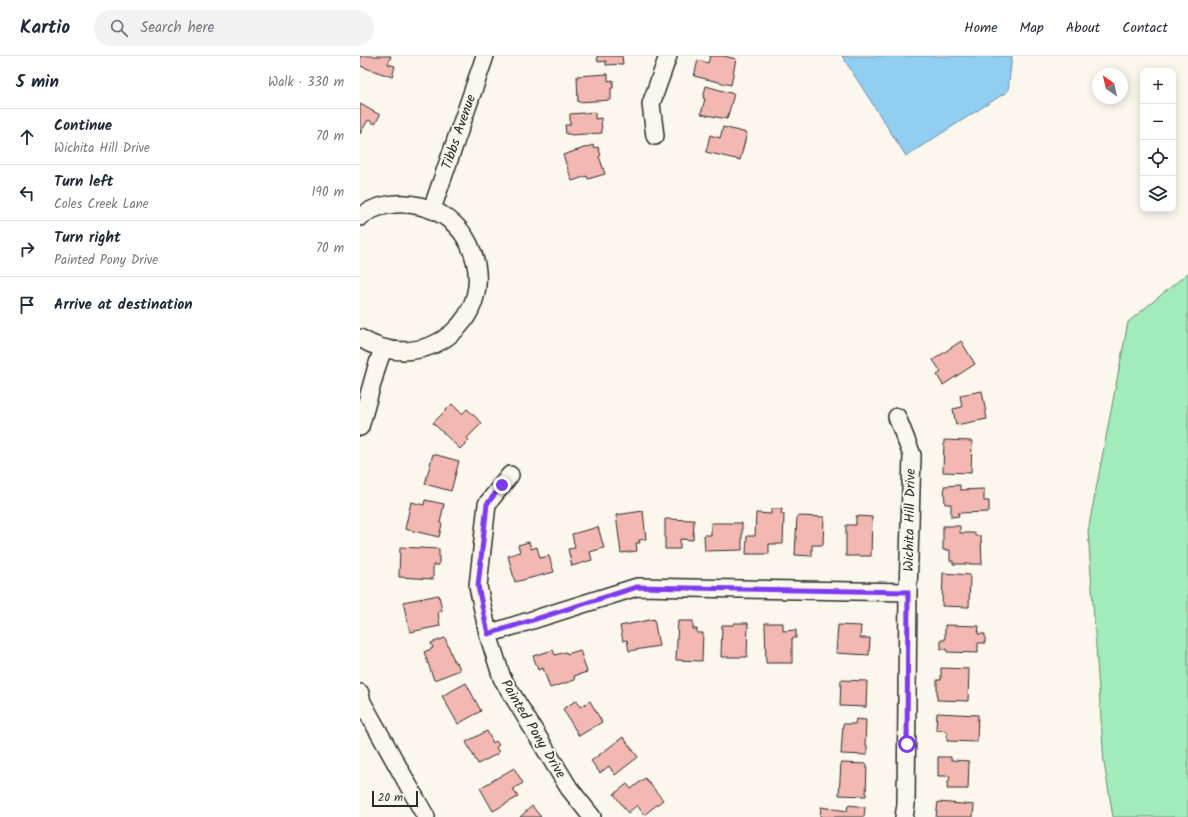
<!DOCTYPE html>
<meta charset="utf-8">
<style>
:root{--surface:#fff;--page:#f2f2f3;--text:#1f2937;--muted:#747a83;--line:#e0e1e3}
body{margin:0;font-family:Kalam,sans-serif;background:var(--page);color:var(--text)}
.controls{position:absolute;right:12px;top:12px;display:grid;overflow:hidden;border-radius:8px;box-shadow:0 2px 10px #0003}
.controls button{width:36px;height:36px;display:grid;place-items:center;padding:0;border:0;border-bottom:1px solid var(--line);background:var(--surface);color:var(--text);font:20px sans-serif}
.compass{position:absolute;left:732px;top:12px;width:36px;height:36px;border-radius:50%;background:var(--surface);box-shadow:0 2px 10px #0003;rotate:326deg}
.scale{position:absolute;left:12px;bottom:10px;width:46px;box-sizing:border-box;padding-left:4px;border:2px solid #2b2b2b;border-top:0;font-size:11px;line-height:14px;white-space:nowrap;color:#2b2b2b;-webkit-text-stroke:3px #fbf7ec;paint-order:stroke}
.stop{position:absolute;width:12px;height:12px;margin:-9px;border:3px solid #7c3aed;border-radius:50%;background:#fff}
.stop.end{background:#7c3aed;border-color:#fff;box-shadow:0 1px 4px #0008}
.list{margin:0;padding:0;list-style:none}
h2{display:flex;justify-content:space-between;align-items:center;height:52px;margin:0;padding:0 16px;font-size:17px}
h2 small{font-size:13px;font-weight:400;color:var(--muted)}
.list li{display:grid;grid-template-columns:26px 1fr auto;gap:12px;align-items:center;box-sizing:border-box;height:56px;padding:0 16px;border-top:1px solid var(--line)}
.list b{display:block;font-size:15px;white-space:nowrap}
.list p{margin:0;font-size:13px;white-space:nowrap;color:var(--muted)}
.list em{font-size:13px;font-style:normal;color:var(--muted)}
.icon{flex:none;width:22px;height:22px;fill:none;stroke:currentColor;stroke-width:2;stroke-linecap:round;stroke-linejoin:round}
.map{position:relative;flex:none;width:828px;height:761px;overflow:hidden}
header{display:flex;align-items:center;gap:24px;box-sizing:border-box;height:56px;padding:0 20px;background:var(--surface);border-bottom:1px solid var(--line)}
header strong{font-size:19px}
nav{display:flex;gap:22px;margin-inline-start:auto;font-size:14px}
.search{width:280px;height:36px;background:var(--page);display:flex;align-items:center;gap:10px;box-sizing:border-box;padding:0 14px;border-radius:22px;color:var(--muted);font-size:15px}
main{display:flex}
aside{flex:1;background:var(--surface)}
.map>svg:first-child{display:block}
.green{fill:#a2ebba;stroke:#668b72}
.water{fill:#92cef2;stroke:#698da2}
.building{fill:#f3b8b2;stroke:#2b2b2b}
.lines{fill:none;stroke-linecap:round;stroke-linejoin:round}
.minor-casing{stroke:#2b2b2b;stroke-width:20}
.minor{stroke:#fbf7ec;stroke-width:17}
.route{stroke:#7c3aed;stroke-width:5}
.labels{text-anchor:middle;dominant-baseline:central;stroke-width:4;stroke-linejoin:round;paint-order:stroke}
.street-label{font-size:14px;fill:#2b2b2b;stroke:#fbf7ec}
</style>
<header>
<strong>Kartio</strong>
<div class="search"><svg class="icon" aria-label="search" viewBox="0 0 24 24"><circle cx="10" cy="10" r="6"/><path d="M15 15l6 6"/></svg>Search here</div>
<nav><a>Home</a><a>Map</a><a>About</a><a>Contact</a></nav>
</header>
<main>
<aside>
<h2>5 min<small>Walk · 330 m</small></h2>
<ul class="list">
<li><svg class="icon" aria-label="ahead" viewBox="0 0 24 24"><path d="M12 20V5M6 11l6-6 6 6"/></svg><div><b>Continue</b><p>Wichita Hill Drive</p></div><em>70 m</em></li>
<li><svg class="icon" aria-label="left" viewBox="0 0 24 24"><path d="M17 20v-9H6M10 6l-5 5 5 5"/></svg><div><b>Turn left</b><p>Coles Creek Lane</p></div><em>190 m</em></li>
<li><svg class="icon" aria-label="right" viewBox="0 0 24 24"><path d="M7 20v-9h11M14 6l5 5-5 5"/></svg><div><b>Turn right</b><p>Painted Pony Drive</p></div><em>70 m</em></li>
<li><svg class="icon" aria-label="arrive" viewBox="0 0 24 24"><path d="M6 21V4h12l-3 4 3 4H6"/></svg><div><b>Arrive at destination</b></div></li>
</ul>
</aside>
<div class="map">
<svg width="828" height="761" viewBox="0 0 828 761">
<rect width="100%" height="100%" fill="#fbf7ec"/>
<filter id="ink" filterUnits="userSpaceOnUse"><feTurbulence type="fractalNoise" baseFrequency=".025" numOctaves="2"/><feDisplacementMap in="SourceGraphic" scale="8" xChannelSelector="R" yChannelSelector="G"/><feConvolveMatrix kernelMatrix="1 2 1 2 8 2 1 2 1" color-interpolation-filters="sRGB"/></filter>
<g filter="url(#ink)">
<!-- green -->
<path class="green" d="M828 217V761H753L744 707 728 475 768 266Z"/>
<!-- water -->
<path class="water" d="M482 0H652L648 35 546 100Z"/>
<!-- building -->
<path class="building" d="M0 0H31L28 8 35 10 32 21 0 10Z
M237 0H262L263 8 246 9V5L238 6Z
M350 0H364L376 3 371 29 334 20 338 4 348 7Z
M248 18V25L253 24V32H251V44L218 46 217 20Z
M346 30 374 38 367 63 341 58 345 43 343 42Z
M0 48 20 59 15 68 8 64 0 78Z
M235 56V63L241 62 242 77 211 79 210 78H206L205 69H210V58Z
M363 71 387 77 380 104 346 96 350 79 360 82Z
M233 89 234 92 238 91 241 99 239 100 245 118 228 123 227 120 212 125 203 99Z
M601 285 615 308 583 329 577 319 581 316 573 304Z
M622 335 627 363 596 369 593 353 602 351 600 339Z
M92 348 102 358 107 353 122 367 107 382 109 384 100 393 73 367Z
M584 384 612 385 611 417 583 416Z
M73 398 99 405 91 435 65 428Z
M600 429V434L624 433V445H629V456L598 457 599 460 591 461V448H585L584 430Z
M65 444 84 448 80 467 82 468 79 481 45 473 51 446 64 449Z
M411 453H422L421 458H424L423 488H409V498H386L387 480H395L396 457 411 458Z
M283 455 286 483 279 484 280 487H276L277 495 261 497 256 459Z
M437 460 464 461 463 489H452V500L435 499Z
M496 460 512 461 511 500H486V469H496Z
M305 463 334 464 333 484 320 483V493H305Z
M351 467H382V494L345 495 344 479H351Z
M583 470H600V477H615V480H621L622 508H593V505H590V494H583Z
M238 471 244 492 230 496 232 504 212 510 208 493 215 492 212 478Z
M169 486 171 493 177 491 180 502 189 500 194 516 155 526 148 500 160 496 158 489Z
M40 491 79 493V509H73V523L39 521Z
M583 517 610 519 609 551 582 550Z
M79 539 82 555 78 556 80 570 50 576 43 546Z
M294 563 299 590 269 595 267 584 263 585 260 570Z
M318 565H333V573H337V577H343L342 605 316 604Z
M374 567H388L387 601H361L362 569H373Z
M405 567H423V575L436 574V582H432V607H406Z
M478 569 501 570 500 582H510L509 599 476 597Z
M585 569 619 570 618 578H625V587H618V597L587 596V593H581V584H585Z
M85 582 95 607 97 606 100 614 74 624 64 596 73 592 71 587Z
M193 594 195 599 206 596 207 598 220 594 227 616 214 620 215 624 190 632 183 612 178 614 173 600Z
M581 612 609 613 608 645 577 644V624H581Z
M481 624 507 625 506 651 480 650Z
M106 627 121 655 98 668 82 640Z
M217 644 220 651 230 645 242 666 219 680 203 653Z
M577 657 618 659 617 686 587 685V675L576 674Z
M496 663 506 664 505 689H507V699L481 698 483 668H495Z
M127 675 133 687 136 685 139 689 136 691 139 697 118 708 106 686Z
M263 681 278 701 255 719 249 710 240 717 231 705Z
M578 701H591V704L609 705 608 733H587L588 725H589L590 720H578Z
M481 707 507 708 506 740 479 739Z
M154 712 163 727 153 733 158 741 133 755 120 732Z
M285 722 303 744 284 759 277 749 268 757 254 738 267 728 271 733Z
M578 746 614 749 613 761H576Z
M488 749 505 751 504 761H460L461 751 487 755Z
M172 750 181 761H160Z"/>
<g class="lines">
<defs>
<path id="minor" d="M295 80 291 48 308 0
M72 153 125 0
M0 161C16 148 41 145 60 150 81 155 99 168 109 188 143 259 66 323 0 282
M537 361 552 399 548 536 546 749 544 761
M0 371 17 310 23 293
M150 419 127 448 118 530 128 578 142 622 209 732 232 761
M128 578 277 531 548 536
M0 637 2 646 66 761"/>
</defs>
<!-- minor casing -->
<use href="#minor" class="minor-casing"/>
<!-- minor -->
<use href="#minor" class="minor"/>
</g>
</g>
<g class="lines" filter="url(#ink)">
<!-- route -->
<path class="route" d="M142 429 127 448 118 530 128 578 277 531 548 536 547 688"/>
</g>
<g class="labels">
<!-- street labels -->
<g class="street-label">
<text transform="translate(99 76) rotate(-71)">Tibbs Avenue</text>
<text transform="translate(550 464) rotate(-89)">Wichita Hill Drive</text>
<text transform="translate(173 673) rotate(59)">Painted Pony Drive</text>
</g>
</g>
</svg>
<div class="controls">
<button>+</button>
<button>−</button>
<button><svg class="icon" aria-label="locate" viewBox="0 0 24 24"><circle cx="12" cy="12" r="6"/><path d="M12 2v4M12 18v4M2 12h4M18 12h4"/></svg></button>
<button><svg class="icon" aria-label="layers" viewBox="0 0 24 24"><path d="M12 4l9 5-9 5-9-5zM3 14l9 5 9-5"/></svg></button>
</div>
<svg class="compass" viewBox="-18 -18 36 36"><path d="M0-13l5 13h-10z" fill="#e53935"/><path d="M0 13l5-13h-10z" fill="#747a83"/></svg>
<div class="scale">20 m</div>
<div class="stop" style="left:547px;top:688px"></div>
<div class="stop end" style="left:142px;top:429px"></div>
</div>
</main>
